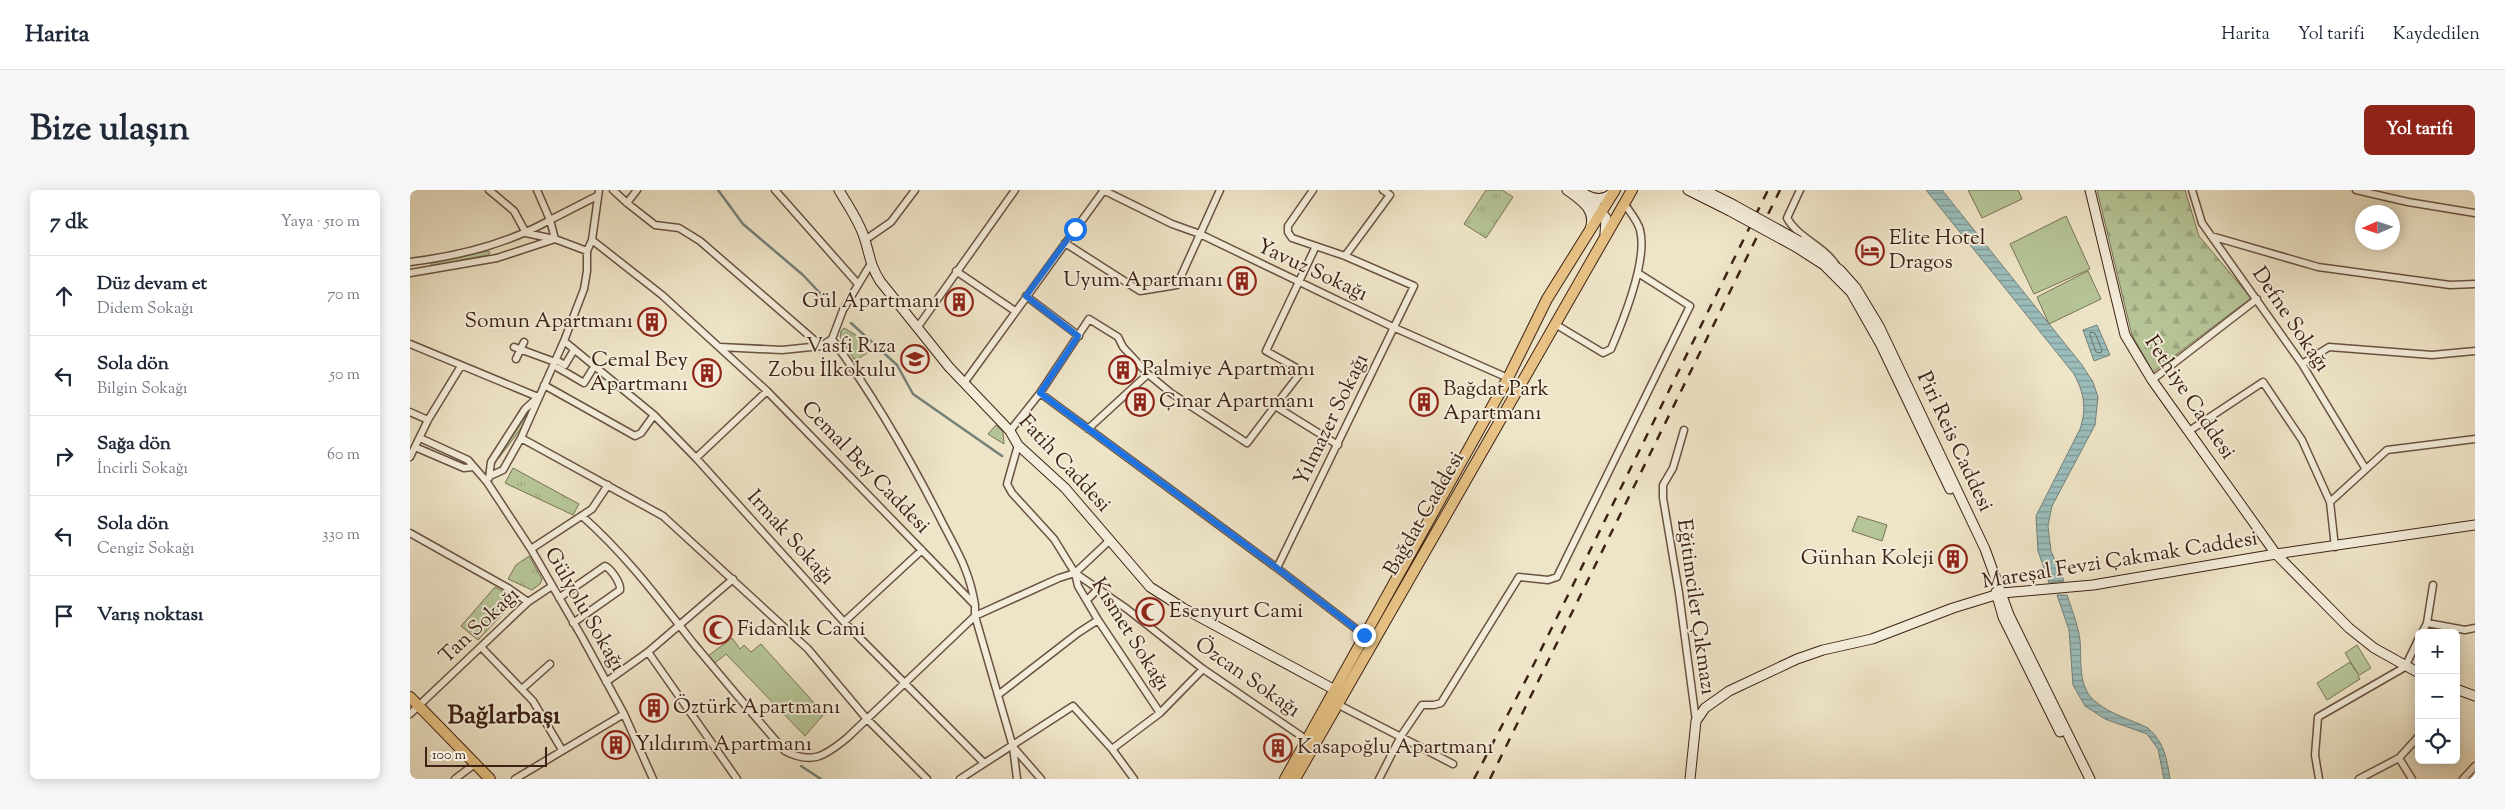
<!DOCTYPE html>
<html lang="tr">
<meta charset="utf-8">
<style>
:root{--surface:#fff;--page:#f6f6f7;--text:#1f2937;--muted:#747a83;--line:#e0e1e3;--accent:#8f2418}
body{margin:0;font-family:"Sorts Mill Goudy",serif;background:var(--page);color:var(--text)}
.controls{position:absolute;right:15px;bottom:15px;display:grid;overflow:hidden;border-radius:8px;box-shadow:0 2px 12px #0003}
.controls button{width:45px;height:45px;display:grid;place-items:center;padding:0;border:0;border-bottom:1px solid var(--line);background:var(--surface);color:var(--text);font:25px sans-serif}
.compass{position:absolute;left:1945px;top:15px;width:45px;height:45px;border-radius:50%;background:var(--surface);box-shadow:0 2px 12px #0003;rotate:267deg}
.scale{position:absolute;left:15px;bottom:12px;width:122px;box-sizing:border-box;padding-left:5px;border:2px solid #3d2215;border-top:0;font-size:14px;line-height:18px;white-space:nowrap;color:#3d2215;-webkit-text-stroke:4px #f4eddb;paint-order:stroke}
.stop{position:absolute;width:15px;height:15px;margin:-11px;border:4px solid #1a73e8;border-radius:50%;background:#fff}
.stop.end{background:#1a73e8;border-color:#fff;box-shadow:0 1px 5px #0008}
.list{margin:0;padding:0;list-style:none}
h2{display:flex;justify-content:space-between;align-items:center;height:65px;margin:0;padding:0 20px;font-size:21px}
h2 small{font-size:16px;font-weight:400;color:var(--muted)}
.list li{display:grid;grid-template-columns:32px 1fr auto;gap:15px;align-items:center;box-sizing:border-box;height:80px;padding:0 20px;border-top:1px solid var(--line)}
.list b{display:block;font-size:19px;white-space:nowrap}
.list p{margin:0;font-size:16px;white-space:nowrap;color:var(--muted)}
.list em{font-size:16px;font-style:normal;color:var(--muted)}
.icon{flex:none;width:28px;height:28px;fill:none;stroke:currentColor;stroke-width:2;stroke-linecap:round;stroke-linejoin:round}
.map{position:relative;flex:none;width:2065px;height:589px;overflow:hidden;border-radius:8px}
header{display:flex;align-items:center;gap:30px;box-sizing:border-box;height:70px;padding:0 25px;background:var(--surface);border-bottom:1px solid var(--line)}
header strong{font-size:24px}
nav{display:flex;gap:28px;margin-inline-start:auto;font-size:18px}
.intro{display:flex;align-items:center;justify-content:space-between;box-sizing:border-box;height:120px;padding:0 30px}
h1{margin:0;font-size:35px}
.button{padding:12px 22px;border-radius:8px;background:var(--accent);color:#fff;font-size:18px;font-weight:700}
main{display:flex;gap:30px;padding:0 30px}
aside{flex:1;background:var(--surface);border-radius:8px;box-shadow:0 2px 12px #0003}
.map>svg:first-child{display:block}
.grass{fill:#b6c597;stroke:#7a7456}
.forest{fill:url(#forest-firs);stroke:#7a7456}
.park{fill:url(#park-tufts);stroke:#7a7456}
.water{fill:url(#water-rules);stroke:#758079}
.lines{fill:none;stroke-linecap:round;stroke-linejoin:round}
.shore{stroke:#6c7068;stroke-width:1}
.stream{stroke:#758079;stroke-width:2.5}
.street-casing{stroke:#695242;stroke-width:9}
.secondary-casing{stroke:#3d2215;stroke-width:11}
.primary-casing{stroke:#3d2215;stroke-width:12}
.street{stroke:#f4eddb;stroke-width:6}
.secondary{stroke:#f4eddb;stroke-width:9}
.primary{stroke:#e7c284;stroke-width:10}
.rail{stroke:#3d2215;stroke-width:2.5;stroke-dasharray:9 9;stroke-linecap:butt}
.secondary-bridge-casing{stroke:#3d2215;stroke-width:11;stroke-linecap:butt}
.secondary-bridge{stroke:#f4eddb;stroke-width:9}
.route{stroke:#1a73e8;stroke-width:6}
.labels{text-anchor:middle;dominant-baseline:central;stroke-width:4;stroke-linejoin:round;paint-order:stroke}
.poi-label{font-size:21px;fill:#3d2215;stroke:#f4eddb;text-anchor:start}
.street-label{font-size:21px;fill:#3d2215;stroke:#f4eddb}
.district-label{font-size:26px;font-weight:bold;fill:#3d2215;stroke:#f4eddb}
</style>
<header>
<strong>Harita</strong>
<nav><a>Harita</a><a>Yol tarifi</a><a>Kaydedilen</a></nav>
</header>
<div class="intro"><h1>Bize ulaşın</h1><a class="button">Yol tarifi</a></div>
<main>
<aside>
<h2>7 dk<small>Yaya · 510 m</small></h2>
<ul class="list">
<li><svg class="icon" aria-label="ahead" viewBox="0 0 24 24"><path d="M12 20V5M6 11l6-6 6 6"/></svg><div><b>Düz devam et</b><p>Didem Sokağı</p></div><em>70 m</em></li>
<li><svg class="icon" aria-label="left" viewBox="0 0 24 24"><path d="M17 20v-9H6M10 6l-5 5 5 5"/></svg><div><b>Sola dön</b><p>Bilgin Sokağı</p></div><em>50 m</em></li>
<li><svg class="icon" aria-label="right" viewBox="0 0 24 24"><path d="M7 20v-9h11M14 6l5 5-5 5"/></svg><div><b>Sağa dön</b><p>İncirli Sokağı</p></div><em>60 m</em></li>
<li><svg class="icon" aria-label="left" viewBox="0 0 24 24"><path d="M17 20v-9H6M10 6l-5 5 5 5"/></svg><div><b>Sola dön</b><p>Cengiz Sokağı</p></div><em>330 m</em></li>
<li><svg class="icon" aria-label="arrive" viewBox="0 0 24 24"><path d="M6 21V4h12l-3 4 3 4H6"/></svg><div><b>Varış noktası</b></div></li>
</ul>
</aside>
<div class="map">
<svg width="2065" height="589" viewBox="0 0 2065 589">
<defs>
<pattern id="forest-firs" width="22" height="20" patternUnits="userSpaceOnUse" patternTransform="scale(1.25)"><rect width="22" height="20" fill="#b6c597"/><path d="M5 1l3.5 6h-7zM16 11l3.5 6h-7z" fill="#9da981"/></pattern>
<pattern id="park-tufts" width="24" height="20" patternUnits="userSpaceOnUse" patternTransform="scale(1.25)"><rect width="24" height="20" fill="#b6c597"/><path d="M3 7l-1-3M5 7V3M7 7l1-3M15 17l-1-3M17 17v-4M19 17l1-3" fill="none" stroke="#9da981"/></pattern>
<pattern id="water-rules" width="6" height="5" patternUnits="userSpaceOnUse" patternTransform="scale(1.25)"><rect width="6" height="5" fill="#9bbebc"/><path d="M0 2.5h6" fill="none" stroke="#809a98"/></pattern>
</defs>
<rect width="100%" height="100%" fill="#eee4c7"/>
<filter id="stains"><feTurbulence type="fractalNoise" baseFrequency=".004" numOctaves="4"/><feColorMatrix values="0 0 0 0 .2 0 0 0 0 .09 0 0 0 0 .02 0 0 0 .5 -.17"/></filter>
<radialGradient id="worn" r=".72"><stop offset=".6" stop-color="#630" stop-opacity="0"/><stop offset="1" stop-color="#630" stop-opacity=".3"/></radialGradient>
<!-- grass -->
<path class="grass" d="M1558 0H1608L1612 9 1572 28Z
M1656 26 1680 79 1624 104 1600 54Z
M78 61 80 62 78 65 20 76 22 73Z
M1678 81 1691 109 1639 134 1627 107Z
M118 222 119 223 113 236 88 269Z
M586 235 593 242 594 254 578 244Z
M1448 326 1477 335 1472 351 1442 341Z
M322 448 330 459 334 455 341 462 351 454 414 524 395 546 316 464 305 473 298 466Z
M1947 455 1961 478 1948 486 1950 489 1917 510 1907 493 1940 472 1948 484 1935 463Z"/>
<!-- forest -->
<path class="forest" d="M1687 0H1775L1789 46 1841 108 1743 182 1722 145Z"/>
<!-- park -->
<path class="park" d="M1076 0H1092L1103 7 1076 48 1054 34Z
M434 138 446 145 460 161 445 171 430 147 431 141Z
M103 278 169 314 163 325 95 293Z
M119 366 132 389 130 394 122 400 98 389 106 375Z
M85 397 104 408 105 411 68 450 51 436Z"/>
<!-- water -->
<path class="water" d="M1516 0H1532L1672 175 1683 192 1688 207 1685 235 1642 316 1638 336 1641 361 1654 391 1639 393 1628 361 1626 326 1670 239C1677 218 1674 203 1664 184Z
M1687 135 1700 165 1684 171 1673 140Z
M1647 405H1657C1662 420 1668 435 1670 450 1672 472 1667 497 1686 512 1700 524 1722 530 1738 538 1754 552 1757 569 1760 589H1754L1748 559 1737 544 1695 529 1675 516 1663 495 1659 440Z"/>
<g class="lines">
<!-- shore -->
<path class="shore" d="M1681 142 1685 143 1692 160 1691 163 1686 162 1680 145Z"/>
<!-- stream -->
<path class="stream" d="M308 0 333 34 393 85 424 118
M441 133 487 175 503 204 592 266
M391 576 411 589"/>
<defs>
<path id="street" d="M79 0 104 21 116 43 144 49
M203 0 217 13 227 0
M365 0 448 94
M693 0 762 34 790 44 985 138 1098 188
M1390 0 1377 28C1388 48 1414 56 1426 75
M1782 0 1792 33 1892 174 1955 278
M1946 0 1998 12 2065 23
M217 13 245 35 269 38 290 51 411 156
M1801 46 1908 77 2040 95 2065 94
M182 50 252 105 357 201 565 415V426L603 557 607 589
M455 50 481 32 505 0
M655 53 730 101 767 95 810 0
M906 56 856 161 892 181 865 216 928 255
M177 61 145 49 140 30 187 6
M935 66 980 5 973 0
M0 72C49 66 97 54 140 30L127 0
M546 81 605 121
M0 83 87 68 145 49
M616 106 669 146
M1145 134 1193 163 1201 159C1213 131 1238 70 1230 40 1228 31 1219 21 1214 13
M507 138 605 0
M422 149C463 205 498 265 530 328 546 360 559 378 565 415
M154 151 244 225 286 268 434 432 574 573
M0 154 128 207
M104 157 145 172
M310 157 372 160 411 156 422 149 433 120 460 75
M106 169 114 152
M146 170 155 175 164 160
M1892 174 1919 157 2022 165 2065 161
M148 178 155 182
M157 183 174 193 182 180
M1742 190 1847 109
M554 193 694 0
M134 195 225 246 231 243 244 225
M630 203 867 378 954 445
M0 222 18 230
M678 239 738 184 761 203 837 253 865 216
M1274 240 1263 278 1253 295V308L1269 403 1286 531
M600 241 630 203 679 129 708 147 713 157 738 184
M1779 241 1853 192 1892 250 1920 312 1925 357
M10 248 58 270 77 292 121 359 172 447 214 524 243 589
M111 248 253 326 398 459 456 528 517 589
M608 255 597 294 602 303 644 349 665 383 717 419 793 479 897 550
M5 257 54 278 63 277
M0 267 18 230 51 176
M286 268 357 201
M80 286 93 280 111 248 154 151 174 99 177 81V61L182 50 189 0
M79 288 81 272 115 219 127 208
M1920 312 1977 260 2065 249
M172 326C216 365 248 408 284 454 314 490 344 526 375 561 402 575 415 566 437 548L565 426 649 388 665 383 699 351
M0 343 98 398 118 412
M121 359 182 319 198 295
M867 378 1004 96 935 66 882 48 878 42V36L903 0
M665 383 668 396 688 430 750 523
M149 408 195 376C201 379 211 393 210 400L163 433
M677 410 688 399
M434 432 512 360
M2017 433 2055 440 2065 438
M2012 443 2017 433 2023 395
M72 458 123 511 152 560
M238 462 327 589
M196 492 238 462 323 389
M113 498 140 474
M588 505 668 443 688 430
M927 514 1043 574
M0 524 118 412 142 396
M604 558 631 589
M702 559 750 523 793 479
M1989 568 2002 589
M45 589 66 573
M105 589 214 524
M550 589 663 516 702 559 724 589
M969 589 991 546 1012 515H1024L1031 513 1109 387 1138 390 1147 387 1280 116 1228 83
M1909 589 1905 565 1908 527 1995 477 2009 448
M1949 589 1989 568 2009 546
M2053 589 2065 576"/>
<path id="secondary" d="M429 0C438 16 450 32 455 50 460 66 460 75 470 91L539 177 600 241 608 255 655 298 740 397 773 418 925 500
M1157 0C1171 10 1187 20 1180 39
M1169 0C1179 8 1192 14 1203 2
M1278 0 1318 20
M1294 0 1322 14
M1680 0 1715 145 1742 190 1866 364 1939 438 1964 458 2009 483
M1179 8 1196 28 1195 44
M1389 51 1430 80 1446 98 1469 136 1575 359 1599 425 1680 589
M1386 57 1414 75 1441 102 1471 155 1540 299
M1586 402 1593 427 1650 542
M2046 499 2065 506
M1280 589 1286 531 1295 518 1319 501 1387 469 1413 460 1462 449 1543 418 1592 403 1683 395 1866 364 2065 335"/>
<path id="primary" d="M0 507 80 589
M875 589 1098 188 1137 109 1205 0
M885 589 1222 0"/>
</defs>
<!-- street casing -->
<use href="#street" class="street-casing"/>
<!-- secondary casing -->
<use href="#secondary" class="secondary-casing"/>
<!-- primary casing -->
<use href="#primary" class="primary-casing"/>
<!-- street -->
<use href="#street" class="street"/>
<!-- secondary -->
<use href="#secondary" class="secondary"/>
<!-- primary -->
<use href="#primary" class="primary"/>
<!-- rail -->
<path class="rail" d="M1064 589 1120 482 1358 0
M1080 589 1370 0"/>
<defs>
<path id="secondary-bridge" d="M1322 14 1389 51
M1318 20 1386 57"/>
</defs>
<!-- secondary-bridge casing -->
<use href="#secondary-bridge" class="secondary-bridge-casing"/>
<!-- secondary-bridge -->
<use href="#secondary-bridge" class="secondary-bridge"/>
</g>
<g class="lines">
<!-- route -->
<path class="route" d="M665 39 616 106 668 146 630 203 867 378 954 445"/>
</g>
<!-- icons -->
<defs>
<symbol id="hotel-ring" viewBox="-11 -11 22 22"><circle r="9.5" fill="#f4eddb" stroke="#8f2418" stroke-width="1.5"/><path d="M-6-4.5h1.5V1H6V5H4.5V3h-9V5H-6ZM-4 0a1.8 1.8 0 1 1 3.6 0ZM.5 0V-2.5h3Q6-2.5 6 0Z" fill="#8f2418"/></symbol>
<symbol id="building-ring" viewBox="-11 -11 22 22"><circle r="9.5" fill="#f4eddb" stroke="#8f2418" stroke-width="1.5"/><path d="M-4-6H4V6H1V3H-1V6H-4ZM-2.5-4.3h1.7v1.8h-1.7ZM.8-4.3h1.7v1.8H.8ZM-2.5-1h1.7V.8h-1.7ZM.8-1h1.7V.8H.8Z" fill="#8f2418"/></symbol>
<symbol id="school-ring" viewBox="-11 -11 22 22"><circle r="9.5" fill="#f4eddb" stroke="#8f2418" stroke-width="1.5"/><path d="M0-5L7-2L0 1L-7-2ZM-4 1L0 2.5L4 1V4Q0 6-4 4Z" fill="#8f2418"/></symbol>
<symbol id="mosque-ring" viewBox="-11 -11 22 22"><circle r="9.5" fill="#f4eddb" stroke="#8f2418" stroke-width="1.5"/><path d="M3.5-4.9A6 6 0 1 0 3.5 4.9A5 5 0 1 1 3.5-4.9Z" fill="#8f2418"/></symbol>
</defs>
<g fill-rule="evenodd">
<use href="#hotel-ring" x="1444" y="45" width="32" height="32"/>
<use href="#building-ring" x="816" y="75" width="32" height="32"/>
<use href="#building-ring" x="533" y="96" width="32" height="32"/>
<use href="#building-ring" x="226" y="116" width="32" height="32"/>
<use href="#school-ring" x="489" y="153" width="32" height="32"/>
<use href="#building-ring" x="697" y="164" width="32" height="32"/>
<use href="#building-ring" x="281" y="167" width="32" height="32"/>
<use href="#building-ring" x="714" y="196" width="32" height="32"/>
<use href="#building-ring" x="998" y="196" width="32" height="32"/>
<use href="#building-ring" x="1527" y="353" width="32" height="32"/>
<use href="#mosque-ring" x="724" y="406" width="32" height="32"/>
<use href="#mosque-ring" x="292" y="424" width="32" height="32"/>
<use href="#building-ring" x="228" y="502" width="32" height="32"/>
<use href="#building-ring" x="190" y="539" width="32" height="32"/>
<use href="#building-ring" x="852" y="542" width="32" height="32"/>
</g>
<g class="labels">
<!-- poi labels -->
<g class="poi-label">
<text x="1479" y="49">Elite Hotel<tspan x="1479" dy="24">Dragos</tspan></text>
<text x="813" y="91" text-anchor="end">Uyum Apartmanı</text>
<text x="530" y="112" text-anchor="end">Gül Apartmanı</text>
<text x="223" y="132" text-anchor="end">Somun Apartmanı</text>
<text x="486" y="157" text-anchor="end">Vasfi Rıza<tspan x="486" dy="24">Zobu İlkokulu</tspan></text>
<text x="278" y="171" text-anchor="end">Cemal Bey<tspan x="278" dy="24">Apartmanı</tspan></text>
<text x="732" y="180">Palmiye Apartmanı</text>
<text x="1033" y="200">Bağdat Park<tspan x="1033" dy="24">Apartmanı</tspan></text>
<text x="749" y="212">Çınar Apartmanı</text>
<text x="1524" y="369" text-anchor="end">Günhan Koleji</text>
<text x="759" y="422">Esenyurt Cami</text>
<text x="327" y="440">Fidanlık Cami</text>
<text x="263" y="518">Öztürk Apartmanı</text>
<text x="225" y="555">Yıldırım Apartmanı</text>
<text x="887" y="558">Kasapoğlu Apartmanı</text>
</g>
<!-- street labels -->
<g class="street-label">
<text transform="translate(902 81) rotate(25)">Yavuz Sokağı</text>
<text transform="translate(1880 130) rotate(56)">Defne Sokağı</text>
<text transform="translate(1779 208) rotate(56)">Fethiye Caddesi</text>
<text transform="translate(922 230) rotate(-64)">Yılmazer Sokağı</text>
<text transform="translate(1544 252) rotate(65)">Piri Reis Caddesi</text>
<text transform="translate(654 274) rotate(47)">Fatih Caddesi</text>
<text transform="translate(455 278) rotate(46)">Cemal Bey Caddesi</text>
<text transform="translate(1015 324) rotate(-60)">Bağdat Caddesi</text>
<text transform="translate(380 348) rotate(48)">Irmak Sokağı</text>
<text transform="translate(1710 371) rotate(-9)">Mareşal Fevzi Çakmak Caddesi</text>
<text transform="translate(1285 417) rotate(82)">Eğitimciler Çıkmazı</text>
<text transform="translate(174 420) rotate(60)">Gülyolu Sokağı</text>
<text transform="translate(70 436) rotate(-43)">Tan Sokağı</text>
<text transform="translate(720 445) rotate(58)">Kısmet Sokağı</text>
<text transform="translate(837 488) rotate(35)">Özcan Sokağı</text>
</g>
<!-- district labels -->
<g class="district-label">
<text x="94" y="526">Bağlarbaşı</text>
</g>
</g>
<rect width="100%" height="100%" filter="url(#stains)"/>
<rect width="100%" height="100%" fill="url(#worn)"/>
</svg>
<div class="controls">
<button>+</button>
<button>−</button>
<button><svg class="icon" aria-label="locate" viewBox="0 0 24 24"><circle cx="12" cy="12" r="6"/><path d="M12 2v4M12 18v4M2 12h4M18 12h4"/></svg></button>
</div>
<svg class="compass" viewBox="-18 -18 36 36"><path d="M0-13l5 13h-10z" fill="#e53935"/><path d="M0 13l5-13h-10z" fill="#747a83"/></svg>
<div class="scale">100 m</div>
<div class="stop" style="left:665px;top:39px"></div>
<div class="stop end" style="left:954px;top:445px"></div>
</div>
</main>
